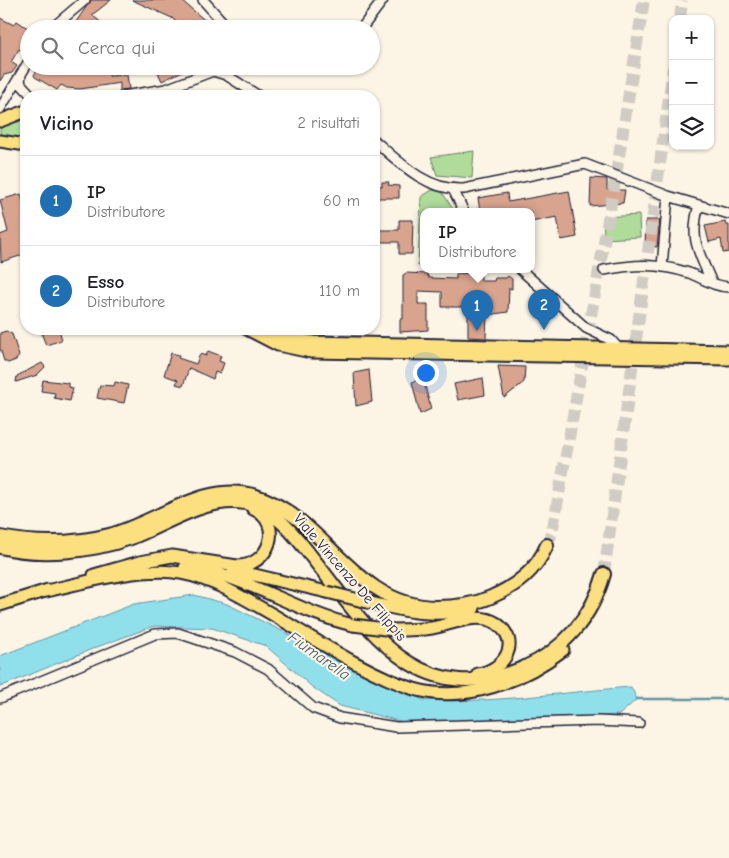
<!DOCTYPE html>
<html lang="it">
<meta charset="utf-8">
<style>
:root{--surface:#fff;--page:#f2f2f2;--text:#202124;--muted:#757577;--line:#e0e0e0;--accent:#1f6fb2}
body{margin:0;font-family:"Comic Neue",sans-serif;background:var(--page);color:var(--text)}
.controls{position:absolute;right:15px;top:15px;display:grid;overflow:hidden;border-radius:10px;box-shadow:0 1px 4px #0004}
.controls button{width:45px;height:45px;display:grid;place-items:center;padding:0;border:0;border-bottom:1px solid var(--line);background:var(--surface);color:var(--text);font:25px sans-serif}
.you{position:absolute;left:425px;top:372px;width:18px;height:18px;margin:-12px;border:4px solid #fff;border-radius:50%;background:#1a73e8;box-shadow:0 0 0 8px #1a73e833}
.badge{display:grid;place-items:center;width:32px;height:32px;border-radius:50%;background:var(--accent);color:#fff;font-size:16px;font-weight:700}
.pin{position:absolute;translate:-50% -41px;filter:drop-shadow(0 1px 2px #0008)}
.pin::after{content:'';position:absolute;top:26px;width:18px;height:15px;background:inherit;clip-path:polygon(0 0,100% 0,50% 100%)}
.popup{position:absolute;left:420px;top:208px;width:115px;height:65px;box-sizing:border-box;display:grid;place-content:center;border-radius:10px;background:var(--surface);filter:drop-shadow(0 1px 4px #0005);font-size:16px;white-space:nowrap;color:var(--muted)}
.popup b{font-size:19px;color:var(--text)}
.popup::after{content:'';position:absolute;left:50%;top:100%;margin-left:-10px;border:10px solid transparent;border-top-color:var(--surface)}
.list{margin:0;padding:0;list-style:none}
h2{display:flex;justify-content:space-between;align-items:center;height:65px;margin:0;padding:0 20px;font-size:21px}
h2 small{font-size:16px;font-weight:400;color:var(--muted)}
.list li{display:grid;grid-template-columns:32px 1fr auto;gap:15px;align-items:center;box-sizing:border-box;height:90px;padding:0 20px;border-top:1px solid var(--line)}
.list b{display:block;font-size:19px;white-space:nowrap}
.list p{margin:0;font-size:16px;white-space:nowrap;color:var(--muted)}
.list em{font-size:16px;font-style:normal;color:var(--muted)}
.icon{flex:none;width:28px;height:28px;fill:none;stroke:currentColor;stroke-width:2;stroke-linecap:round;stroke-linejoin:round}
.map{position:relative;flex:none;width:729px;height:858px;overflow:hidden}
.search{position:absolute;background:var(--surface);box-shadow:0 1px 4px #0004;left:20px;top:20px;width:360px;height:55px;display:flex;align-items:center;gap:12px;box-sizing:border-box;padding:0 18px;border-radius:28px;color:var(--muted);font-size:19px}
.panel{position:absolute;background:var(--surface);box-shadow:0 1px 4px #0004;left:20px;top:90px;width:360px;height:245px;border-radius:20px}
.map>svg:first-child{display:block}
.green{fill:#b0dc9a;stroke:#697f6a}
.water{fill:#90e0ec;stroke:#6494a5}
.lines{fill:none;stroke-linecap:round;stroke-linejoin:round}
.stream{stroke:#6494a5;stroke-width:2.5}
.building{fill:#d9a48d;stroke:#22223b}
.highway-tunnel{stroke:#d0cbc3;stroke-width:12;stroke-dasharray:12 6;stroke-linecap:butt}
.minor-casing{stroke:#22223b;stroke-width:12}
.major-casing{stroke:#22223b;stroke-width:15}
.highway-casing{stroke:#22223b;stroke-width:16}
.minor{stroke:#fcf5e5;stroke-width:9}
.major{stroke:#fce080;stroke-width:11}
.highway{stroke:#fce080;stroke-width:12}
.major-bridge-casing{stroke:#22223b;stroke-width:15;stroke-linecap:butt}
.major-bridge{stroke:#fce080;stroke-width:11}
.labels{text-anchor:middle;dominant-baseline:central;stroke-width:4;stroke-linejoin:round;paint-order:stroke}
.street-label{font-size:15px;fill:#22223b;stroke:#fcf5e5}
.water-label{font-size:16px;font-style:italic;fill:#435b70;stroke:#fcf5e5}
</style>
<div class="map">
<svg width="729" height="858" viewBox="0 0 729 858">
<rect width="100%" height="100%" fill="#fcf5e5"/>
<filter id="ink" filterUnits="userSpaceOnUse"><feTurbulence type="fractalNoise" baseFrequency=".02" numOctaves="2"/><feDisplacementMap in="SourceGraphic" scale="10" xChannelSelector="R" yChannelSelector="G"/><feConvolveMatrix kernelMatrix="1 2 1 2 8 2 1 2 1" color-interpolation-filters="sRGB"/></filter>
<g filter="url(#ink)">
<!-- green -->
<path class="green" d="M26 115V140L0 136V124Z
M474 151 472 178 437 175 431 157Z
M432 190 442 192 455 212H423V266H418L421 197Z
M639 215 640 237 604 239 603 217Z"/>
<!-- water -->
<path class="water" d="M194 595 227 604 423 700C488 704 565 692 631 687L637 699 619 715 467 723H407L340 706 312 687 266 646 212 628 154 626 97 647 0 687V656L134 604Z"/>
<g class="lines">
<!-- stream -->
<path class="stream" d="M636 699H729"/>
</g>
<!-- building -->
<path class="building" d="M91 0H111L92 15 109 29H71Z
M132 0H181L215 29H184L172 18Z
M0 18 14 25 17 21 29 29 25 38 29 42V52L25 53 19 49 11 62 17 66 12 73 4 75 0 81Z
M40 66H104L103 72 109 71V76L127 75 129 89 120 90V83L80 89 67 88 61 85 57 90 35 77 34 75Z
M155 66H193L162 81Z
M591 178 607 179V190H625L623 203 590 206Z
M382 182H389L388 185 399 186V198H374V186H382Z
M569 191 577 237 561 240 557 217 531 222V212H480L478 198 507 193 508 202Z
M21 194 26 212V254L1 262 0 235 8 232 0 200Z
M399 220H413L412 254H399V242H374V230H399Z
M646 220H660L657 247 645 246Z
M725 222 726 225H729V252L723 253 721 239 709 242 705 226Z
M406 273 427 274 429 278 456 279V274L458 273 481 275V281H494L495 278H506L508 276 512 279V289L509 288 508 312 487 315 486 338 468 337V307H442V292L418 291V304H428V330L400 332V319H403V275Z
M44 329H59L62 340 46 345 42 335Z
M6 331 12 334 19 356 16 360 8 363 4 361 0 348V333Z
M208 351 221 356 219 361 224 363 220 374 215 372 213 379 189 368 183 386 176 384 178 380 164 375 171 353 179 355 178 358 196 364 200 354 206 356Z
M42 363 45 367 37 375 16 382 17 376Z
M498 366 525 367 524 382 504 398Z
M369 370 372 402 356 406 354 373Z
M423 378 431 409 420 414 412 382Z
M483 378 485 395 458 400 454 384Z
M43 380 68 383V387L73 388 70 401 54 398 55 393 41 391Z
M115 382 128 385 124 403 97 398 100 385 114 386Z"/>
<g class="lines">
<!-- highway-tunnel -->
<path class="highway-tunnel" d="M680 19 682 0
M547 545 552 533 614 187 644 0
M604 574 673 68"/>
<defs>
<path id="minor" d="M203 0 229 29
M51 29 85 0
M361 29 383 0
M21 74 20 83 32 96
M123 96 166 89 213 71 226 75 259 96
M0 109 29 61
M374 140C400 163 427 191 464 189L585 164 668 196 729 214
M453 189 464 212
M699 205C689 240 699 252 712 283
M662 267 668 196
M521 270 586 328 611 340 619 349
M604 270C635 264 658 263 689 273 702 278 715 287 729 287
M0 698 155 634 178 633 235 652 268 669 313 708 340 718 396 727 598 721 639 723"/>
<path id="major" d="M0 121 26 111
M0 141 26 145
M247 329 278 345 311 352 729 359
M264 329 279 336 313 342 729 351
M185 567C245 574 295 612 353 625
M233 570 327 592
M94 575 140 562 172 556 237 566C269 567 285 523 253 509
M42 592C82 583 141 566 181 573 213 579 242 597 270 613 313 638 367 674 414 689 465 704 523 681 563 650
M367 602C404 611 436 619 474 608
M0 605 48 590
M393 630C406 630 419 630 432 628 450 625 478 611 496 623 523 642 504 670 478 674"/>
<path id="highway" d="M0 537C36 544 73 544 109 535 156 523 205 480 256 496 326 518 353 605 435 607 455 607 473 605 491 597 516 586 536 571 547 545
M0 547C41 557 91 552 131 538 166 525 206 496 245 503 275 509 293 533 311 556 368 628 416 712 523 668 564 650 592 617 604 574"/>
</defs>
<!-- minor casing -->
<use href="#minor" class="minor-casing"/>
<!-- major casing -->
<use href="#major" class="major-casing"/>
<!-- highway casing -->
<use href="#highway" class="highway-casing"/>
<!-- minor -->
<use href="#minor" class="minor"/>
<!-- major -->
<use href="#major" class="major"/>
<!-- highway -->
<use href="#highway" class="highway"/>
<defs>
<path id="major-bridge" d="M327 592 367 602
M353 625 393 630"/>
</defs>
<!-- major-bridge casing -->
<use href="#major-bridge" class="major-bridge-casing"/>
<!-- major-bridge -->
<use href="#major-bridge" class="major-bridge"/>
</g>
</g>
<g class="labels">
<!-- street labels -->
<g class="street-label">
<text transform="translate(350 577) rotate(49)">Viale Vincenzo De Filippis</text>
</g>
<!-- water labels -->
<g class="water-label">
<text transform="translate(319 656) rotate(35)">Fiumarella</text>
</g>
</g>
</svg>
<div class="controls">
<button>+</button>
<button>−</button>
<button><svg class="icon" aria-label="layers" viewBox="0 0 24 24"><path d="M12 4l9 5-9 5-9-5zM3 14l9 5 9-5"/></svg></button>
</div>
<div class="you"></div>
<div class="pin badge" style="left:477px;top:331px">1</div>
<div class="popup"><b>IP</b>Distributore</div>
<div class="pin badge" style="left:544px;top:330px">2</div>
<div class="search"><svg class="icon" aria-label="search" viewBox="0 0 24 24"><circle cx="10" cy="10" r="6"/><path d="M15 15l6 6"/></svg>Cerca qui</div>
<section class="panel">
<h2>Vicino<small>2 risultati</small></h2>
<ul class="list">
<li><span class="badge">1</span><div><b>IP</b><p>Distributore</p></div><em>60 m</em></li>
<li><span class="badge">2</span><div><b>Esso</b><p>Distributore</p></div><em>110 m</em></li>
</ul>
</section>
</div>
